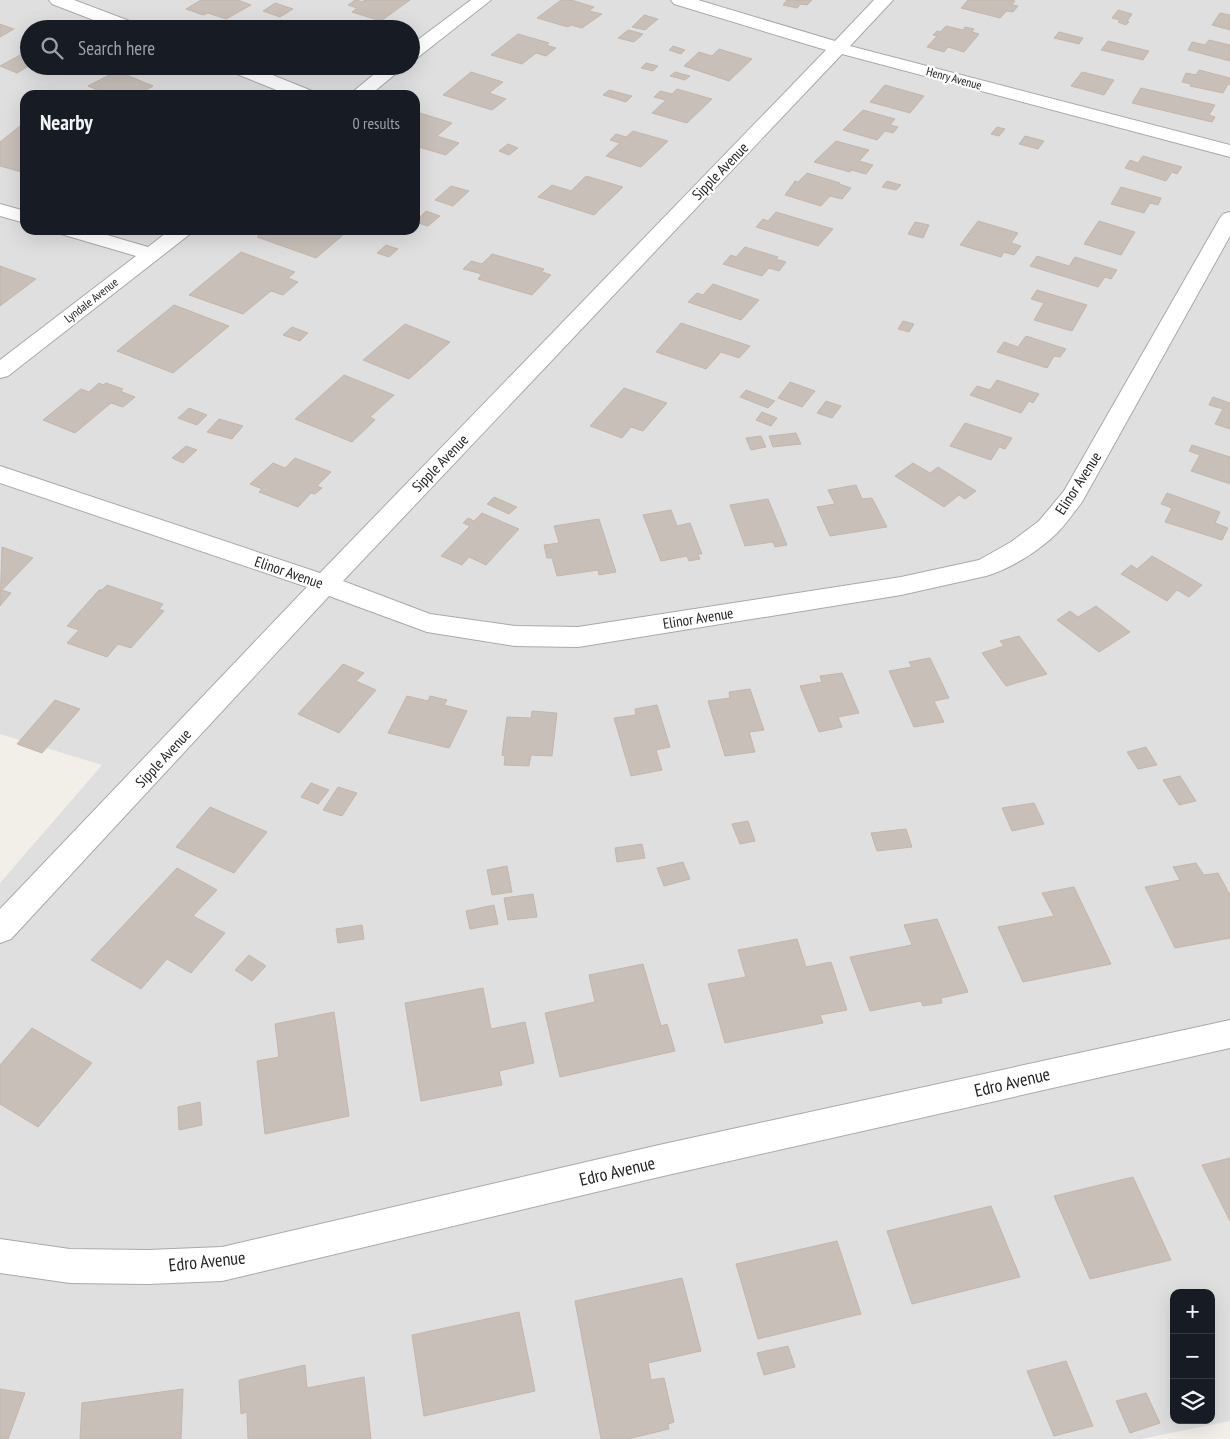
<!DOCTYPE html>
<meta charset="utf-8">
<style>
:root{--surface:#171b24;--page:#20242c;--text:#f1f3f6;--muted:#9ea1a6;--line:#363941}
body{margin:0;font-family:"PT Sans Narrow",sans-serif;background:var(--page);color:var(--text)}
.controls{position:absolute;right:15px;bottom:15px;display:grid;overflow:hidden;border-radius:10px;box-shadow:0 5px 20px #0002}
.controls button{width:45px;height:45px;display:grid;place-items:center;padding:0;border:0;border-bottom:1px solid var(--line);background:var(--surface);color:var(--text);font:25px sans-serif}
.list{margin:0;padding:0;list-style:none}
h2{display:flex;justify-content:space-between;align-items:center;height:65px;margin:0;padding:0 20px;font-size:21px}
h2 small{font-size:16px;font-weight:400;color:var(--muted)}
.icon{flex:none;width:28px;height:28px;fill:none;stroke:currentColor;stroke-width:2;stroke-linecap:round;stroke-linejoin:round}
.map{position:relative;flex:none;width:1230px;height:1439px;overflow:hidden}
.search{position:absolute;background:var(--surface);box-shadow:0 5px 20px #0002;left:20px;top:20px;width:400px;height:55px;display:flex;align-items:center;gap:12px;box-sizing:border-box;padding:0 18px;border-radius:28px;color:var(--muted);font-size:19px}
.panel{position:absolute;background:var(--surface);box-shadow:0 5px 20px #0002;left:20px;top:90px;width:400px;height:145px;border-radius:15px}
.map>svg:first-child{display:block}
.residential{fill:#e0dfdf;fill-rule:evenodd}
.building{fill:#c7bfb8;stroke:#c4b6ab}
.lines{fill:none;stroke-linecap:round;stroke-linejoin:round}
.minor-casing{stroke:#a9a9a9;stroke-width:2}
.minor{fill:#fff;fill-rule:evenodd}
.labels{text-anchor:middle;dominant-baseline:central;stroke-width:4.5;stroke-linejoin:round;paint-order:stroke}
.far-street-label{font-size:12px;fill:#222;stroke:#fff}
.street-label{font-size:15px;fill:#222;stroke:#fff}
.near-street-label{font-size:18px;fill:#222;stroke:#fff}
</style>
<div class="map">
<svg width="1230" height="1439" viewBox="0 0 1230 1439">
<rect width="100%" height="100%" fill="#f2efe9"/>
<!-- residential -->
<path class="residential" d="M0 0H1230V1421L1141 1439H0V883L102 765 0 734ZM29 29H411V66H29ZM25 95H415V230H25ZM1174 1293H1211V1420H1174Z"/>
<!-- building -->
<path class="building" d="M201 0H238L251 5 226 19 208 13 203 15 186 9Z
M355 0 364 2 366 1 363 0H410L381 21 352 12 357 8 348 5Z
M561 0H571L594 7 589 11 602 14 582 28 571 25 568 27 537 18Z
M787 0H812L807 5 801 4 797 8 783 5Z
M968 0H1009L1015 1 1012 5 1018 6 1013 12 1007 11 1000 18 961 8Z
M275 3 293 9 280 17 263 11Z
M1118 10 1132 14 1127 21 1129 22 1126 25 1118 22 1120 20 1112 18Z
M1220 13 1230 15V30L1212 25Z
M644 15 658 19 645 30 632 27Z
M251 22 263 26 259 29 244 26Z
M0 24 14 29 0 37Z
M946 26 963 30 965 27 974 29 972 32 979 34 964 52 948 47 944 52 927 47 937 36 933 35 937 31 940 32Z
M628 30 643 34 634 42 618 38Z
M1059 32 1083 38 1079 44 1054 38Z
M518 34 549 43 546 45 556 48 546 56 536 53 522 64 491 55Z
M1209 40 1230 45V61L1188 50 1192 42 1205 45Z
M1108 41 1149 51 1143 60 1101 50Z
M673 46 685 50 681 54 669 50Z
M719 49 752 59 729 81 684 66 699 52 712 56Z
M29 50V66L17 73 0 66Z
M646 63 658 66 653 71 641 68Z
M38 66H61L52 72Z
M1199 70 1230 78V85L1228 84 1223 93 1190 86 1191 84 1182 82 1186 73 1196 75Z
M117 71 153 86 137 95H109L88 86Z
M471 72 503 82 489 93 506 99 492 110 443 95Z
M675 72 690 76 685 80 670 76Z
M1082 72 1114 80 1104 95 1071 86Z
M885 85 924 96 910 113 870 102Z
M1141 88 1215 105 1209 115 1215 117 1212 122 1132 103Z
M677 89 712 99 687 123 652 113 666 100 654 97 660 91 672 94Z
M609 90 632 96 626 102 603 95Z
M863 110 895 119 890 125 898 127 893 133 885 131 877 140 843 130Z
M420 113 452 123 437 136 459 143 446 155 415 146V117Z
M20 126 25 128V173L0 166V142Z
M997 127 1005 129 999 136 991 134Z
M633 131 668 141 641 167 606 156 620 143 610 140 616 134 626 137Z
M1025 136 1044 141 1038 149 1019 144Z
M836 141 869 150 859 161 873 165 866 174 851 170 850 172 814 162Z
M508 144 518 148 509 155 499 151Z
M1143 156 1182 167 1177 174 1172 172 1166 181 1125 168 1130 160 1138 163Z
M807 173 840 183 839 184 851 188 842 199 830 196 821 206 785 195 795 181 798 182Z
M586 176 623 187 594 215 538 197 552 185 571 191Z
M887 181 901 185 896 190 882 187Z
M451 186 469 191 453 206 435 200Z
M1121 187 1161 198 1158 205 1150 203 1144 213 1111 204Z
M426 211 440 216 428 226 415 222Z
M776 212 833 229 818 246 756 227 763 219 768 221Z
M978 221 1018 233 1011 243 1021 246 1014 255 1004 252 1001 257 960 245Z
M1099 221 1135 232 1121 255 1084 244Z
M915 222 929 225 923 238 908 234Z
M265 230H349L316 258 257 237Z
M386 245 398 249 389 257 377 253Z
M745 247 778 257 776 259 786 262 779 271 769 268 762 276 723 264 731 255 736 257Z
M241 252 295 272 288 278 298 282 283 295 271 291 243 314 189 295Z
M492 254 544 269 542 272 551 275 532 295 478 279 482 274 463 269 471 261 482 264Z
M1037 256 1069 266 1075 257 1117 270 1111 279 1105 277 1098 287 1030 266Z
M0 266 36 279 0 306Z
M713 284 759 300 741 320 688 302 697 293 703 295Z
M1037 290 1087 305 1072 331 1034 320 1044 303 1031 299Z
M174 305 229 326 173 373 117 351Z
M903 321 914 324 909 332 898 329Z
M681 323 750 346 739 358 721 352 706 369 656 352Z
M405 324 450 342 409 379 363 360Z
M292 327 308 333 300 341 283 335Z
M1026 336 1066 349 1060 357 1054 356 1047 368 997 352 1004 342 1018 347Z
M344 375 394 395 370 417 375 420 352 442 295 419Z
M997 380 1039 394 1033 403 1029 401 1021 413 970 395 977 386 990 390Z
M790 382 815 391 802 407 778 398Z
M99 383 103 385 106 383 123 389 120 391 135 397 123 407 111 403 75 433 43 420 81 389 89 392Z
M624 388 667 403 643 431 631 427 622 438 590 426Z
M746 390 775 401 768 408 740 397Z
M1213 397 1230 403V429L1215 424 1223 409 1209 405Z
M826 401 841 406 832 418 817 413Z
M189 408 207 415 197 425 178 418Z
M762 412 777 418 771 426 756 420Z
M219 419 243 426 232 439 207 432Z
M965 423 1012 438 1005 449 999 447 991 460 950 446Z
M796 433 801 444 773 447 769 436Z
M761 436 766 447 751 450 746 438Z
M1192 445 1230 457V484L1191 471 1200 455 1189 451Z
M186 446 197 450 183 463 172 458Z
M295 458 331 472 317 486 322 488 315 494 311 493 298 507 259 492 262 489 250 484 273 463 285 468Z
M913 463 930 473 938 467 976 491 965 499 959 495 944 507 895 476Z
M856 485 862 499 872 498 887 527 830 536 817 507 835 504 828 490Z
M1167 493 1220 512 1215 523 1228 528 1222 540 1165 522 1172 508 1161 504Z
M494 497 517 507 509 514 487 504Z
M768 499 787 545 775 547 773 542 745 546 730 505Z
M671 510 677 526 690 523 702 554H698L700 559 689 561 687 556 661 561 643 515Z
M482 513 519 529 486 565 469 557 462 565 441 556 470 526 463 523 468 518 474 521Z
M599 519 616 572 599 575 598 570 557 576 552 558H547L544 545 559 543 554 526Z
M2 547 33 558 2 590 11 593 0 606Z
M1152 556 1202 585 1189 597 1177 590 1167 601 1121 574 1131 565 1137 569Z
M107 585 163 604 159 609 164 611 131 648 118 644 107 657 67 643 79 630 67 626 99 590H102Z
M1096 606 1130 632 1099 652 1057 620 1070 611 1078 617Z
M1019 636 1047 674 1006 686 982 653 1004 646 1000 641Z
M930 658 949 698 934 701 944 722 914 727 889 671 912 667 909 662Z
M343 664 364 673 356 681 376 690 339 733 298 714Z
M842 673 859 713 838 717 842 727 819 732 800 686 822 682 820 676Z
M750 689 764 730 749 732 755 752 725 756 708 701 730 698 729 692Z
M407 696 428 701 430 696 447 700 444 705 467 711 449 748 388 733Z
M55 700 80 709 42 753 17 744Z
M657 705 670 747 656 750 662 770 631 776 614 718 636 715 635 709Z
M532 711 557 713 552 756 531 755 529 766 504 765 505 756 502 755 507 717 531 718Z
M1146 747 1157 765 1138 769 1127 752Z
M1180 776 1196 801 1179 805 1163 780Z
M311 783 329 790 318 804 301 797Z
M338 787 357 793 342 816 323 810Z
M1034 803 1044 824 1012 831 1002 808Z
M210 807 267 832 234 873 176 847Z
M748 821 755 841 740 844 732 824Z
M906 829 912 847 877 851 871 833Z
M642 844 645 858 617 862 615 848Z
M683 862 690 879 664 886 657 868Z
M1196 863 1204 875 1218 873 1230 895V938L1175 948 1145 887 1180 880 1173 867Z
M507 866 512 892 492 895 487 870Z
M177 868 217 890 193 916 225 933 191 973 167 959 141 989 91 960Z
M1074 887 1111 964 1023 982 998 927 1054 916 1042 893Z
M533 894 537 917 508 920 504 898Z
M494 905 498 924 470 929 466 911Z
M937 919 968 992 941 998 942 1003 923 1006 921 1001 870 1011 850 957 912 945 904 925Z
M362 925 364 939 338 943 336 929Z
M797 939 806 967 831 962 847 1010 820 1015 823 1023 725 1043 708 984 746 977 738 950Z
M249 955 266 966 252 981 235 970Z
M643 964 661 1026 667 1024 675 1051 560 1077 545 1013 595 1002 589 975Z
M483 988 491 1029 525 1022 534 1063 499 1071 502 1085 421 1101 405 1003Z
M334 1012 349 1116 265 1134 257 1061 279 1057 275 1024Z
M32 1028 92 1063 38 1127 0 1104V1065Z
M200 1102 202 1125 179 1130 178 1107Z
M1230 1158V1221L1202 1165Z
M1133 1177 1171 1260 1090 1279 1054 1196Z
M991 1206 1020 1277 912 1304 887 1231Z
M837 1241 861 1314 758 1339 736 1264Z
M682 1278 701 1351 648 1363 651 1380 664 1378 674 1422 668 1424 669 1429 628 1439H601L575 1301Z
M519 1312 535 1391 424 1416 412 1335Z
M788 1346 795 1367 764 1375 757 1353Z
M1066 1361 1093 1426 1054 1436 1027 1371Z
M305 1365 307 1388 364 1377 371 1439H248L247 1412 241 1414 239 1380Z
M0 1389 25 1393 8 1439H0Z
M183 1389 181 1439H80L82 1403Z
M1146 1393 1160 1423 1130 1433 1116 1401Z"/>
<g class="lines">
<defs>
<path id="minor" d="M49 0H74L140 25 143 29H117L52 4Z
M471 0H491L417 58 411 59V45Z
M671 0H698L835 41 874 0H893L850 46 1230 145V157L842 54 343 581 430 614 515 626 578 627 901 577 979 560 1011 542 1039 521 1064 491 1220 218 1223 214 1230 212V236L1082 502C1074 512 1066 524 1057 533 1039 551 1010 569 986 576L901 595 578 647 515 646 427 632 329 596 11 939 0 943V909L307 587 0 483V466L320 573 826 50 674 4Z
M224 66H250L312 91 314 95H289L227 70Z
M384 66H405L370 95H349Z
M0 204 25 211V223L0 216Z
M58 230H90L148 247 170 230H193L190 234 8 376 0 378V360L136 256 61 234Z
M1230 1020V1048L659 1177 222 1281 148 1284 70 1283 0 1273V1239L70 1249 148 1250 222 1247 659 1145Z"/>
</defs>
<!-- minor casing -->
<use href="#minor" class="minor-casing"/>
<!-- minor -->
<use href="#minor" class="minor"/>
</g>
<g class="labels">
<!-- far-street labels -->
<g class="far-street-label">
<text transform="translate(954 78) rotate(15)">Henry Avenue</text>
<text transform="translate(91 300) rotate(-38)">Lyndale Avenue</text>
</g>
<!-- street labels -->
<g class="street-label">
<text transform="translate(720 171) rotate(-46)">Sipple Avenue</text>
<text transform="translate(440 463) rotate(-46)">Sipple Avenue</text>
<text transform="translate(1078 483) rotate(-57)">Elinor Avenue</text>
<text transform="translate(289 572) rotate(19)">Elinor Avenue</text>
<text transform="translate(698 618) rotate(-9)">Elinor Avenue</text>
<text transform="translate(163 758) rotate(-47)">Sipple Avenue</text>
</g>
<!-- near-street labels -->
<g class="near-street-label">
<text transform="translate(1012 1082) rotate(-13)">Edro Avenue</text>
<text transform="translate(617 1171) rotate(-13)">Edro Avenue</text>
<text transform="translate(207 1261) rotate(-6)">Edro Avenue</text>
</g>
</g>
</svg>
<div class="controls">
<button>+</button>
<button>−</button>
<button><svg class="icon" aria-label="layers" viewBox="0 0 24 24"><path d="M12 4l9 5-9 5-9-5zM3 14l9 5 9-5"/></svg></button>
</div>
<div class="search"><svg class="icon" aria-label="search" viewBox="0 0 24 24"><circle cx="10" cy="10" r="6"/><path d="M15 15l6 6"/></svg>Search here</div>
<section class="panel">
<h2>Nearby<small>0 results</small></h2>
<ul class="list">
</ul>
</section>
</div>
